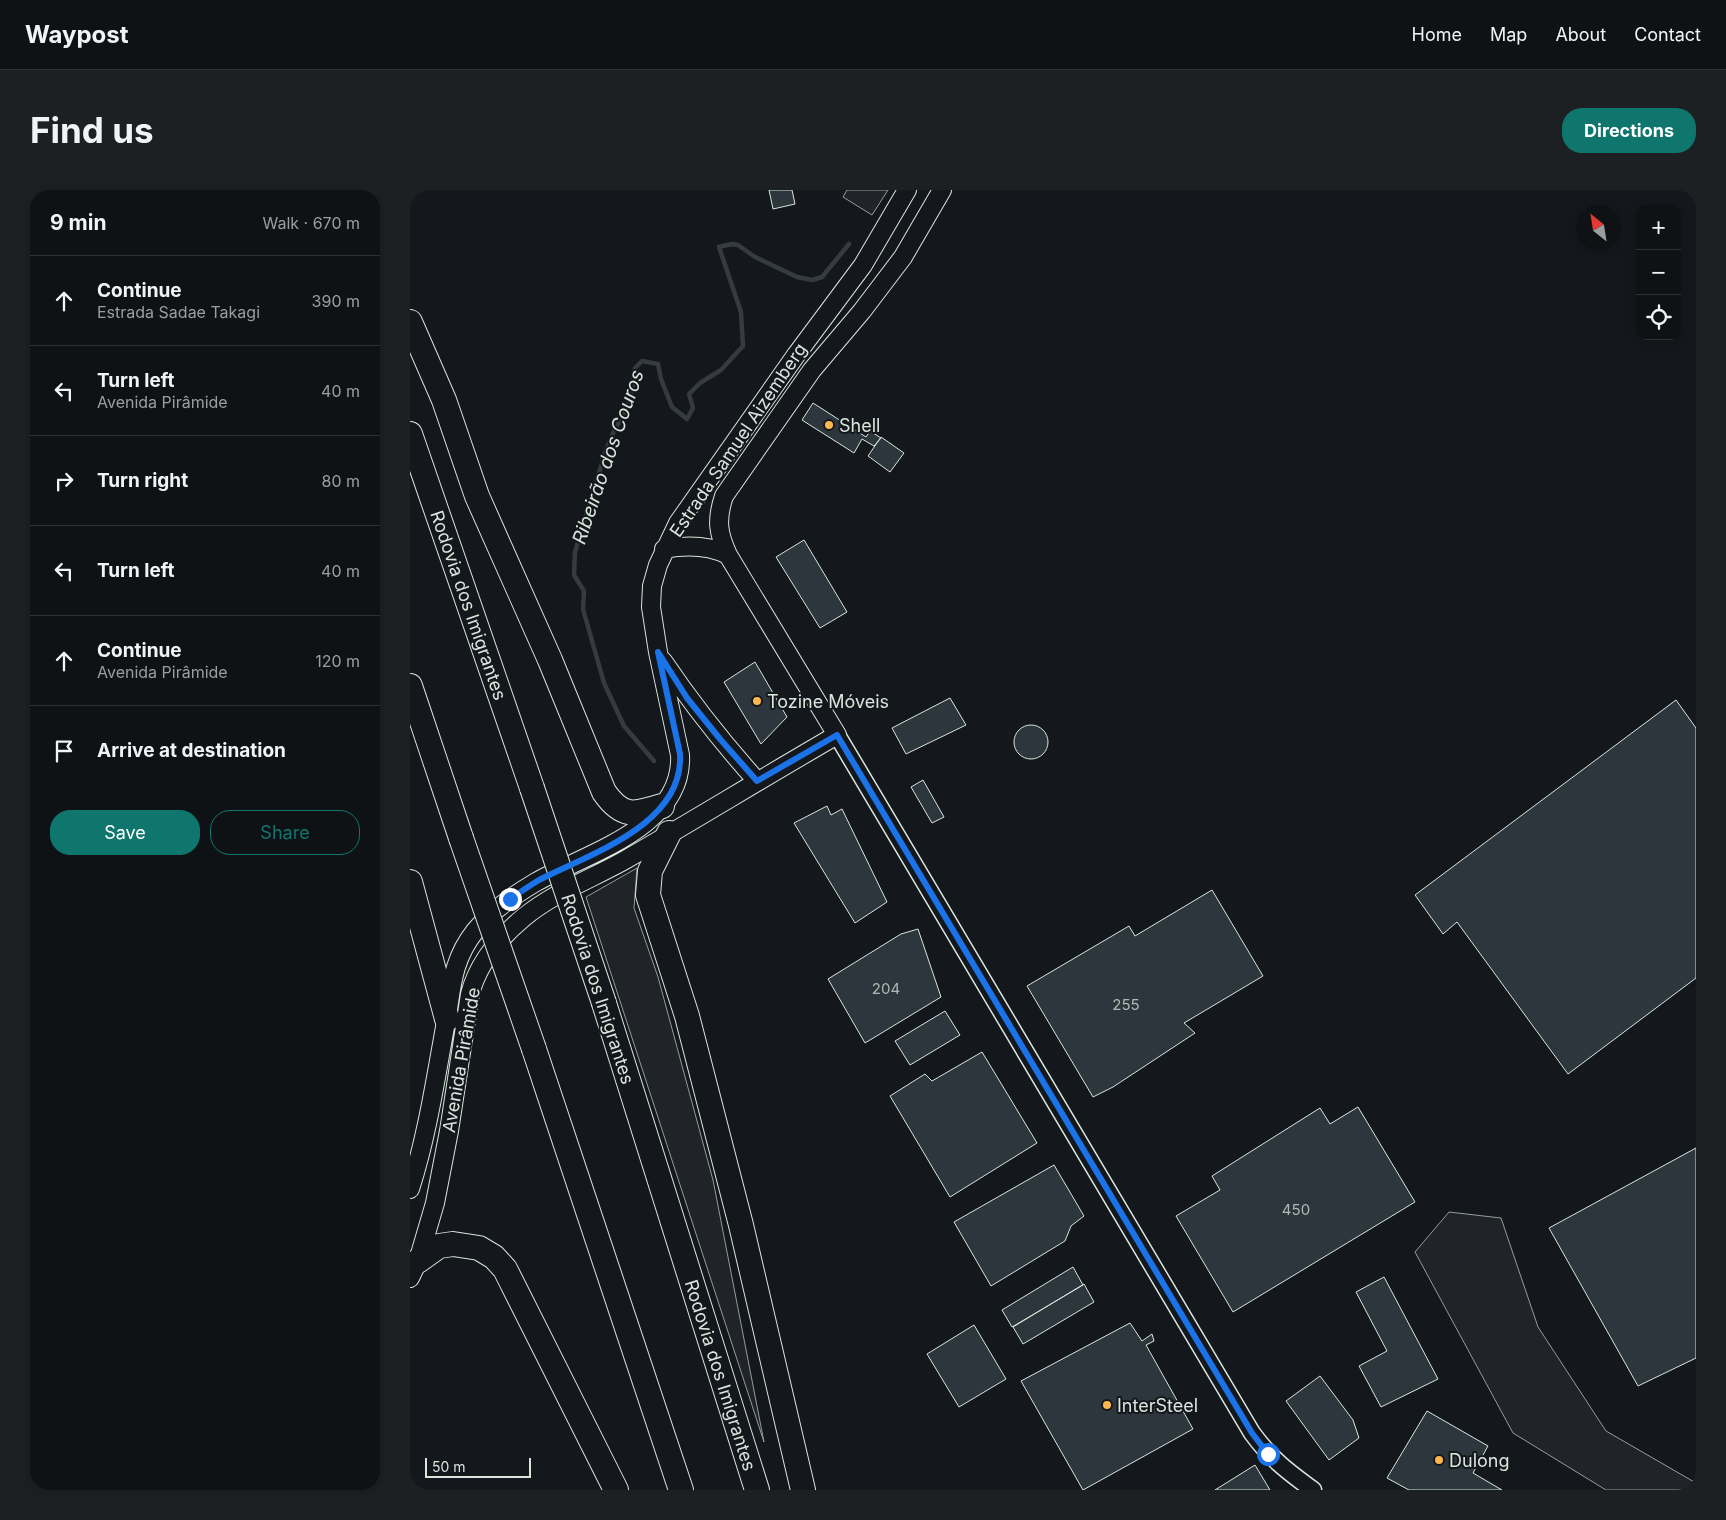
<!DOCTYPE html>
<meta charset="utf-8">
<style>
:root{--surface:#0f1215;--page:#1d2022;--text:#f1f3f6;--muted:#9b9ea0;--line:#2f3234;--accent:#0f766e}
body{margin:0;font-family:Inter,sans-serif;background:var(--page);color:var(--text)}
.controls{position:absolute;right:15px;top:15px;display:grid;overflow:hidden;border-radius:10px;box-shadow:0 2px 12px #0003}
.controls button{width:45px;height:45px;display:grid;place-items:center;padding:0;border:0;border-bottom:1px solid var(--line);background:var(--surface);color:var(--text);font:25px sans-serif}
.compass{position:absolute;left:1166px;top:15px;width:45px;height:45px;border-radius:50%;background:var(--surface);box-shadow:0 2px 12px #0003;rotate:330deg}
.scale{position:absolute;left:15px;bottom:12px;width:106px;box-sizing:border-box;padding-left:5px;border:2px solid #d8e6dc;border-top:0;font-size:14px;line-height:18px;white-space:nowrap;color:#d8e6dc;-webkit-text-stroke:4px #14181c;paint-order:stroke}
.stop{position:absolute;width:15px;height:15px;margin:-11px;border:4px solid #1a73e8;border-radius:50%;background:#fff}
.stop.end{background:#1a73e8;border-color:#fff;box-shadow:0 1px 5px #0008}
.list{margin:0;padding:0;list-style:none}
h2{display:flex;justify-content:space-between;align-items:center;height:65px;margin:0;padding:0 20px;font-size:21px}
h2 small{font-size:16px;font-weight:400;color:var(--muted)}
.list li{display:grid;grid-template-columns:32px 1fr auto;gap:15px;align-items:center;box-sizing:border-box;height:90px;padding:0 20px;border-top:1px solid var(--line)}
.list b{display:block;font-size:19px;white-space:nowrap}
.list p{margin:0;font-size:16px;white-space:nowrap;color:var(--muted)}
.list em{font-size:16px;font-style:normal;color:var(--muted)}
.actions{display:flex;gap:10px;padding:15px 20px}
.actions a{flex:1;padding:11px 0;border:1px solid var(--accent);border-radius:20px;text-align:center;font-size:18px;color:var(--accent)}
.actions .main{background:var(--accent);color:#fff}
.icon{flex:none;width:28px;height:28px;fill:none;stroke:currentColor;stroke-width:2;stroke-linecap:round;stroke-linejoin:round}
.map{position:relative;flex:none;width:1286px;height:1300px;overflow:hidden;border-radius:20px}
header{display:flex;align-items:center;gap:30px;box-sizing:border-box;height:70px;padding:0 25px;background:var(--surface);border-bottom:1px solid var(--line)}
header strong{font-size:24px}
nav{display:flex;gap:28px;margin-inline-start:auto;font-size:18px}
.intro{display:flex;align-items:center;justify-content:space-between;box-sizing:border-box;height:120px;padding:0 30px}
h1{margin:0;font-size:35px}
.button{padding:12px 22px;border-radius:20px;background:var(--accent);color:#fff;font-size:18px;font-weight:700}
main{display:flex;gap:30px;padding:0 30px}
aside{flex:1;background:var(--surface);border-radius:20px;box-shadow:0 2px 12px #0003}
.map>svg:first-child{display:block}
.green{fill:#202428;stroke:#939e99}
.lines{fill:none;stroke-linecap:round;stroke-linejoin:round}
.stream{stroke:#363b3e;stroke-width:4.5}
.building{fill:#2c363c;stroke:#d8e6dc}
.tertiary-casing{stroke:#d8e6dc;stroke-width:19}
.secondary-casing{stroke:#d8e6dc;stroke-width:20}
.motorway-casing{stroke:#d8e6dc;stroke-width:26}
.tertiary{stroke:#14181c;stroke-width:16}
.secondary{stroke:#14181c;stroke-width:18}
.motorway{stroke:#14181c;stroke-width:24}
.motorway-bridge-casing{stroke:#d8e6dc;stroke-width:26;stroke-linecap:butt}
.motorway-bridge{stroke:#14181c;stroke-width:24}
.route{stroke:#1a73e8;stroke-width:6}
.poi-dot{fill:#ffb74d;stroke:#14181c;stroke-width:2}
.labels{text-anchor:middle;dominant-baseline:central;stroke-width:4;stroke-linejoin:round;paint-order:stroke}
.number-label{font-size:15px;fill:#adbab4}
.poi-label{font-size:18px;fill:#d8e6dc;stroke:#14181c;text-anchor:start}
.street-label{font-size:18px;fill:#d8e6dc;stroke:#14181c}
.water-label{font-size:19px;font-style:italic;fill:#d8e6dc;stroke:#14181c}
</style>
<header>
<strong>Waypost</strong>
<nav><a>Home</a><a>Map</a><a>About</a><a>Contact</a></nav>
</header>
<div class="intro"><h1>Find us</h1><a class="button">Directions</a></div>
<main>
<aside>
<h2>9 min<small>Walk · 670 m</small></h2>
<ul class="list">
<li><svg class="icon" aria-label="ahead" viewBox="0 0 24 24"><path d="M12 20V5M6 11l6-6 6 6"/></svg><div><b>Continue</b><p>Estrada Sadae Takagi</p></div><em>390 m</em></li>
<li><svg class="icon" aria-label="left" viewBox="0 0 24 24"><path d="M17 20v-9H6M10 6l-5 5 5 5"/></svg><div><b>Turn left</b><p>Avenida Pirâmide</p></div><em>40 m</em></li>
<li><svg class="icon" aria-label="right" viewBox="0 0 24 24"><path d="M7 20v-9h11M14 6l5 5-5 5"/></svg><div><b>Turn right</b></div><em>80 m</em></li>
<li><svg class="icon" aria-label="left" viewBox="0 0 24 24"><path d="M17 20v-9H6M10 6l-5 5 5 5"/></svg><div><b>Turn left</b></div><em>40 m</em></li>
<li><svg class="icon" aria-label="ahead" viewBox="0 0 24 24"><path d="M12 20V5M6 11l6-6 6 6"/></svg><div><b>Continue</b><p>Avenida Pirâmide</p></div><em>120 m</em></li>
<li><svg class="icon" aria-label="arrive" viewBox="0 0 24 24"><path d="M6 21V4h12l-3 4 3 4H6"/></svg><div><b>Arrive at destination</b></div></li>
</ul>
<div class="actions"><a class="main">Save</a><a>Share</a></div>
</aside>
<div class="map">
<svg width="1286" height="1300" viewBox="0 0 1286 1300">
<rect width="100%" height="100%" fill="#14181c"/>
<!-- green -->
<path class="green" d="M437 0H478L462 25 433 7Z
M227 678 224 718 248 787 303 990 354 1252 176 707Z
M1039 1022 1091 1028 1128 1137 1196 1241 1286 1293V1300H1196L1103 1243 1005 1062Z"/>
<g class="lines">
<!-- stream -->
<path class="stream" d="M244 571 214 536 194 493 173 419 174 401 164 385 165 362 196 260 204 241 211 229 221 206 225 178 232 171 248 174 251 189 262 217 277 229 283 218 279 204 290 193 311 180 333 156 331 122 309 57 322 54 328 55 345 67 387 87 402 90 412 87 439 54"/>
</g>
<!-- building -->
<path class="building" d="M359 0H382L385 14 363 19Z
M403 213 456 247 460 241 471 248 464 256 452 249 444 263 392 230Z
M471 247 494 263 480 282 458 266Z
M394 350 437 422 410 438 366 367Z
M345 472 377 527 351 554 314 492Z
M540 508 556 535 496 564 482 538Z
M1266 510 1286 538V788L1158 884 1047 732 1033 744 1005 705Z
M604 552a17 17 0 1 1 34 0a17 17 0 1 1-34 0Z
M513 590 534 627 522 633 501 597Z
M417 616 421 625 432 619 477 712 445 733 384 633Z
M802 700 853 786 774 833 785 843 703 897 683 907 617 796 719 736 725 746Z
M508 739 531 807 455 853 418 789 491 744Z
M535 821 550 845 500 875 485 851Z
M572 862 627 953 540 1007 480 906 515 884 522 891Z
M948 917 1005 1012 823 1122 766 1026 810 1000 802 986 910 918 920 934Z
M1286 958V1168L1228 1196 1139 1038Z
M644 975 674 1026 661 1036 655 1051 581 1096 544 1032Z
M663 1077 673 1095 602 1137 592 1120Z
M974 1087 1028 1189 971 1217 949 1176 977 1161 946 1102Z
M674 1094 684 1112 613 1154 603 1137Z
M720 1133 732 1151 742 1144 744 1151 736 1155 783 1239 673 1300 611 1191Z
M564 1135 596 1189 549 1217 517 1164Z
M910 1186 943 1230 949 1248 919 1270 876 1211Z
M1017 1221 1078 1256 1063 1283 1092 1300H999L977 1288Z
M845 1275 860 1300H805Z"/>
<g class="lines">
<defs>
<path id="tertiary" d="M427 545 842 1243C861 1269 877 1281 903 1300"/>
<path id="secondary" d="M254 359C276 355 298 355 318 365
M253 471C282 514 313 553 347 591
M0 999C17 946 25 892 35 837 42 801 40 773 65 741 81 721 104 705 126 692 177 663 274 637 270 565L248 462 241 417 242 396 248 375 268 333 386 165 453 75 497 0
M0 1088 8 1071 25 1013 39 941 60 804C68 774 89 748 113 728 143 703 181 689 215 670 286 629 356 586 427 545L318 365C308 343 306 330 314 306L402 180 452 121 493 67 532 0"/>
<g id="motorway">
<path d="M0 132 34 210 67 306 140 470 194 602C212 628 224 625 252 616"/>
<path id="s1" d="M0 244 122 598"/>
<path d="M0 496 51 648"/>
<path d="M259 643 240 681 238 705 277 826 331 1035 393 1300"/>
<path d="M0 692 37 829"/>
<path id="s2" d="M194 813 347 1300"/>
<path d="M124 859 271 1300"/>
<path d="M8 1071 29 1056 43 1054 69 1058 84 1067 95 1079 206 1300"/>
</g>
</defs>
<!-- tertiary casing -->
<use href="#tertiary" class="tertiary-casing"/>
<!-- secondary casing -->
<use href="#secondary" class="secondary-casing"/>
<!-- motorway casing -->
<use href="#motorway" class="motorway-casing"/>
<!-- tertiary -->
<use href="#tertiary" class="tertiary"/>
<!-- secondary -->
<use href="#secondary" class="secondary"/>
<!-- motorway -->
<use href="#motorway" class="motorway"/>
<defs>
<path id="motorway-bridge" d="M122 598 194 813
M51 648 124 859"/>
</defs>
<!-- motorway-bridge casing -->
<use href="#motorway-bridge" class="motorway-bridge-casing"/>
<!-- motorway-bridge -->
<use href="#motorway-bridge" class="motorway-bridge"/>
</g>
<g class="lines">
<!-- route -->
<path class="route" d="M100 709C109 703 119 696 129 690 179 664 274 635 270 564L248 462 277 508 310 549 347 591 427 545 842 1243 858 1264"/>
</g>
<!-- markers -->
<g class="poi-dot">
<circle cx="419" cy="235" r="5"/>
<circle cx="347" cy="511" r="5"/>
<circle cx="697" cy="1215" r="5"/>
<circle cx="1029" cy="1270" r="5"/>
</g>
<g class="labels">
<!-- number labels -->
<g class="number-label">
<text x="476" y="798">204</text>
<text x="716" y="814">255</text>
<text x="886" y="1019">450</text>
</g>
<!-- poi labels -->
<g class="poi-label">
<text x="429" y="235">Shell</text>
<text x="357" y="511">Tozine Móveis</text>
<text x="707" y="1215">InterSteel</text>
<text x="1039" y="1270">Dulong</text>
</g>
<!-- street labels -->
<g class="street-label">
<text transform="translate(328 250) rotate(-56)">Estrada Samuel Aizemberg</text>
<text stroke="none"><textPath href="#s1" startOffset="181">Rodovia dos Imigrantes</textPath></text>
<text transform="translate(188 799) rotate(72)">Rodovia dos Imigrantes</text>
<text transform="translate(51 870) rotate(-80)">Avenida Pirâmide</text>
<text stroke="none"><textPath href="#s2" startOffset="390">Rodovia dos Imigrantes</textPath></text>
</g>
<!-- water labels -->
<g class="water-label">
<text transform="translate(198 267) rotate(-71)">Ribeirão dos Couros</text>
</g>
</g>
</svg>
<div class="controls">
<button>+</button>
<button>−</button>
<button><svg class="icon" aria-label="locate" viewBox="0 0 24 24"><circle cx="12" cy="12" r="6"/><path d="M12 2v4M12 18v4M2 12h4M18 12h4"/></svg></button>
</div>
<svg class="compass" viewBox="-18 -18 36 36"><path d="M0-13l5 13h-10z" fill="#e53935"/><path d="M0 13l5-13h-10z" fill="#9b9ea0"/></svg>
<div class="scale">50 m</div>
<div class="stop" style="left:858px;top:1264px"></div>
<div class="stop end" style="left:100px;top:709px"></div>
</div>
</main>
